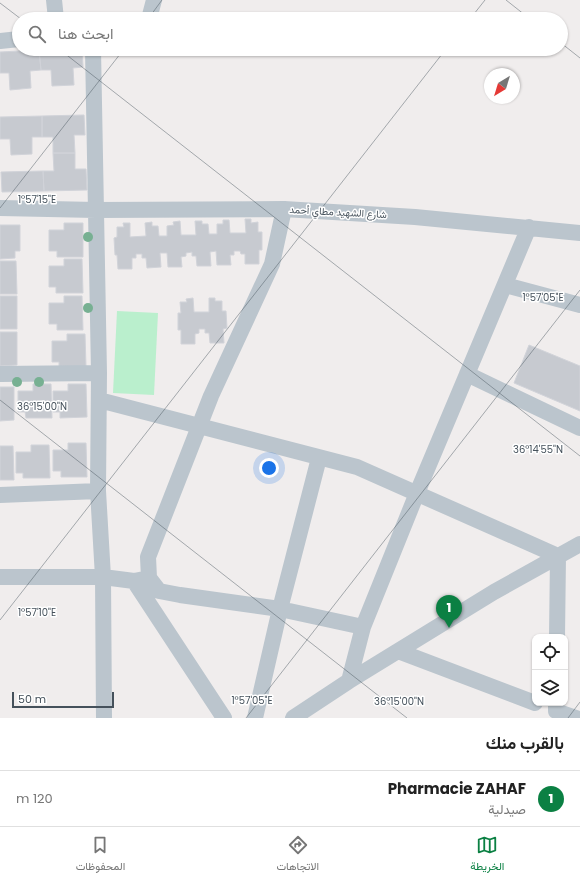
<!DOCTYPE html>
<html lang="ar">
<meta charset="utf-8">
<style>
:root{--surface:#fff;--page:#f6f6f6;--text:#222;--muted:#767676;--line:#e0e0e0;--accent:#0b8043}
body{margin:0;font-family:Poppins,Vazirmatn,sans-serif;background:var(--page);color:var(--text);direction:rtl}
.controls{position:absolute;right:12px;bottom:12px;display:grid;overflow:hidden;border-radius:8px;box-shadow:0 1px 3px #0004}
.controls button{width:36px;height:36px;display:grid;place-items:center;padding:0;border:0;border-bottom:1px solid var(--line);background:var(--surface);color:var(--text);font:20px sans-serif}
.compass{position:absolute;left:484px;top:68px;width:36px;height:36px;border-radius:50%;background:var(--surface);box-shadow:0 1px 3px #0004;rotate:218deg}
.scale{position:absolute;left:12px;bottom:10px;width:102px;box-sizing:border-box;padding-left:4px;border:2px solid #45515b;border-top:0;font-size:11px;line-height:14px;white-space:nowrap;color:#45515b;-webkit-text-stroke:3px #fff;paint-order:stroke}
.you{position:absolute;left:269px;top:468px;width:14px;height:14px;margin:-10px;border:3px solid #fff;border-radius:50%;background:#1a73e8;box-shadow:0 0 0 6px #1a73e833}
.badge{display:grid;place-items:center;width:26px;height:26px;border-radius:50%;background:var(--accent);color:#fff;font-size:13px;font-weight:700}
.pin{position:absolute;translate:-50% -33px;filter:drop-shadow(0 1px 2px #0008)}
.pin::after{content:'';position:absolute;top:21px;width:14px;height:12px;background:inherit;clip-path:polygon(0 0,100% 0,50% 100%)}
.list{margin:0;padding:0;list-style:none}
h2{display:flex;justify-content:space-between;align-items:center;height:52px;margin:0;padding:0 16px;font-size:17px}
h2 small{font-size:13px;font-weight:400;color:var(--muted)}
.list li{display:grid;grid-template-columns:26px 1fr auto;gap:12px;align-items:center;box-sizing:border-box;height:56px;padding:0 16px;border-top:1px solid var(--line)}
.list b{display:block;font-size:15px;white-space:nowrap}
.list p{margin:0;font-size:13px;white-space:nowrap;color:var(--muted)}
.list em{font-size:13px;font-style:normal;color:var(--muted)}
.icon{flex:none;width:22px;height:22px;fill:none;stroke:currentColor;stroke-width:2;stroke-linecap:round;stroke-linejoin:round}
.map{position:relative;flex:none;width:580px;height:718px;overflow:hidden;direction:ltr}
.search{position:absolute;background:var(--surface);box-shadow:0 1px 3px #0004;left:12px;right:12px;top:12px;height:44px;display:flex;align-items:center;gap:10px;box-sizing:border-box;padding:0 14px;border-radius:22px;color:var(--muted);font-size:15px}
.sheet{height:108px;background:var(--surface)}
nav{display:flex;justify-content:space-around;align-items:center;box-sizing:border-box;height:56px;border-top:1px solid var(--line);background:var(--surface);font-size:11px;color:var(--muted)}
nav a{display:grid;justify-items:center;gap:2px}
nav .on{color:var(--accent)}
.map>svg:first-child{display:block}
.green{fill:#baefcd}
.building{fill:#c7cad0;stroke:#d1d3d9}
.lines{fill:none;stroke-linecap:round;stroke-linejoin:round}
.street{stroke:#bbc5cd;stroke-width:16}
.tree{fill:#77b092}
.ticks{fill:none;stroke:#45515b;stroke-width:1;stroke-opacity:0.45}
.labels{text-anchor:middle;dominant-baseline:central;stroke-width:3;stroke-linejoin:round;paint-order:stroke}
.street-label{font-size:10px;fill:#45515b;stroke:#fff}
.ticks-label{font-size:10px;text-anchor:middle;fill:#45515b;stroke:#fff;stroke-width:3;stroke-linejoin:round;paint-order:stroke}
</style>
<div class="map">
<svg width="580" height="718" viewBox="0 0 580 718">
<rect width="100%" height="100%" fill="#f0eded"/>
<!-- green -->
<path class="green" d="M117 311 158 313 154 395 113 393Z"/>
<!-- building -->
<path class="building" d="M82 49 83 67 73 68 74 85 52 86 51 70H41L39 50Z
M39 50 41 70 30 71 31 88 10 90 9 73H0V52Z
M84 115 85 135H74L75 153H53V137H42V116Z
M42 116V137H32V154L11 155 10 139H0V117Z
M53 153H75V169H86L87 190 44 191 43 171H54Z
M43 171 44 191 2 192 1 172Z
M245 219H251V223L258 222V232H262V250H259V264H245V254H241L240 251H234V255H230L231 265H217L216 251 210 252 211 266H197L196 256H192V252L186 253V256L181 257 182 267H168L167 253H160L161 267 147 268 146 258H142V254H136V258H132V269H118L117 255H115L114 238 117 237V227H124L123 223H130V237L146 236 145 223 152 222V226H158L159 236H167V226L174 225 173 222 180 221 181 235H196L195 221H202V224H208L209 234H217V224H223V220H229L230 233H246Z
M64 223H83V257H57V251H49V230H64Z
M0 225H20V251H15V258L0 259Z
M64 259H82L83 293H56V287H49V266H64Z
M0 261H16L17 294H0Z
M0 296H17V329H0Z
M64 296H82L83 330H57V324H49V303H64Z
M193 298 194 312H209V298H215V301H222V311H226L227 328 223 329 224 343H210L209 333H205V329H199V333L195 334V344H181V330H178V313H181L180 302H187L186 299Z
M0 332H17V365L0 366Z
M67 334H85L86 367H59V362H52V341H67Z
M529 345 580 366V411L514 383Z
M33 384H51L52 418H26L25 412H18V391H33Z
M68 384H86L87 417 60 418V412H53V391H68Z
M0 387H14V420L0 421Z
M68 443H86L87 477H61V471H53V450H68Z
M31 445H49L50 478H23V473H16V452H31Z
M0 446H13L14 480H0Z"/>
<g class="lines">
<!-- street -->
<path class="street" d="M54 0 56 19
M149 19 154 0
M0 41 19 39
M93 49 99 373 98 491 103 577 104 718
M0 208 96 210 284 209 415 217 580 233
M284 209 272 264 211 396 148 557 149 578 159 591 180 595 280 609 363 627
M505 285 580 305
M0 374 99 373
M467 374 580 428
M99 400 357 467 558 556 557 637
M0 495 98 491
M0 577H103L134 581 144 579
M134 581 224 718
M398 651 535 703
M349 681 363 627 417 493 529 227
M556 703V711L576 718
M255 718 280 609 319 458
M293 718 349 681 494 592 580 544"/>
</g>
<!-- trees -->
<g class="tree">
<circle cx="88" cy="237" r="5"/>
<circle cx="88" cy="308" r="5"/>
<circle cx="17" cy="382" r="5"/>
<circle cx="39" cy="382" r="5"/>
</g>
<!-- ticks -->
<path class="ticks" d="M506 0 530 19M0 3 21 19M148 19 162 0M470 19 485 0M561 43 580 58M59 49 580 456M0 208 124 49M0 400 407 718M0 620 446 49M246 718 580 290M568 718 580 702"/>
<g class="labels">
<!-- street labels -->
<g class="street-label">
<text transform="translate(338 212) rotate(3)">شارع الشهيد مطاي أحمد</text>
</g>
</g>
<g class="ticks-label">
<text x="37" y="203">1°57'15"E</text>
<text x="543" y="301">1°57'05"E</text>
<text x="42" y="410">36°15'00"N</text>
<text x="538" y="453">36°14'55"N</text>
<text x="37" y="616">1°57'10"E</text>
<text x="252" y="704">1°57'05"E</text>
<text x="399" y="705">36°15'00"N</text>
</g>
</svg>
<div class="controls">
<button><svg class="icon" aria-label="locate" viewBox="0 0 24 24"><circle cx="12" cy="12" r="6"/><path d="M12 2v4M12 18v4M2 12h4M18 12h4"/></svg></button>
<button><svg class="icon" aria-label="layers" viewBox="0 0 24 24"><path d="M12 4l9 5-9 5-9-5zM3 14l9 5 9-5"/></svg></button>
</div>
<svg class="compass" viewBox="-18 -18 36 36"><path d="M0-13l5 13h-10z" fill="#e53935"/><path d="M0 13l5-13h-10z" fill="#767676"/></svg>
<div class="scale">50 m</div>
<div class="you"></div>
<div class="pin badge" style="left:449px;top:628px">1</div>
<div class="search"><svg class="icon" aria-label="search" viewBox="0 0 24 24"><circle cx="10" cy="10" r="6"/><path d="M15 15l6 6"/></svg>ابحث هنا</div>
</div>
<section class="sheet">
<h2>بالقرب منك<small></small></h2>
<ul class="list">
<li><span class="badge">1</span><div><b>Pharmacie ZAHAF</b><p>صيدلية</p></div><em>120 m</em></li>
</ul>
</section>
<nav>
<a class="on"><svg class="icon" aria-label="map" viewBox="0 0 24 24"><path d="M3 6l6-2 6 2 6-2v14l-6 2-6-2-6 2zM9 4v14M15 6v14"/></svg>الخريطة</a>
<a><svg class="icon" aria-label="directions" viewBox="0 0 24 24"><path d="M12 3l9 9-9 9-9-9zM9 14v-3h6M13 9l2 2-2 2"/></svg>الاتجاهات</a>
<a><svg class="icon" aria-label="saved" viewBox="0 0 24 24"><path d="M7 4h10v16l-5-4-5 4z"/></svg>المحفوظات</a>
</nav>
